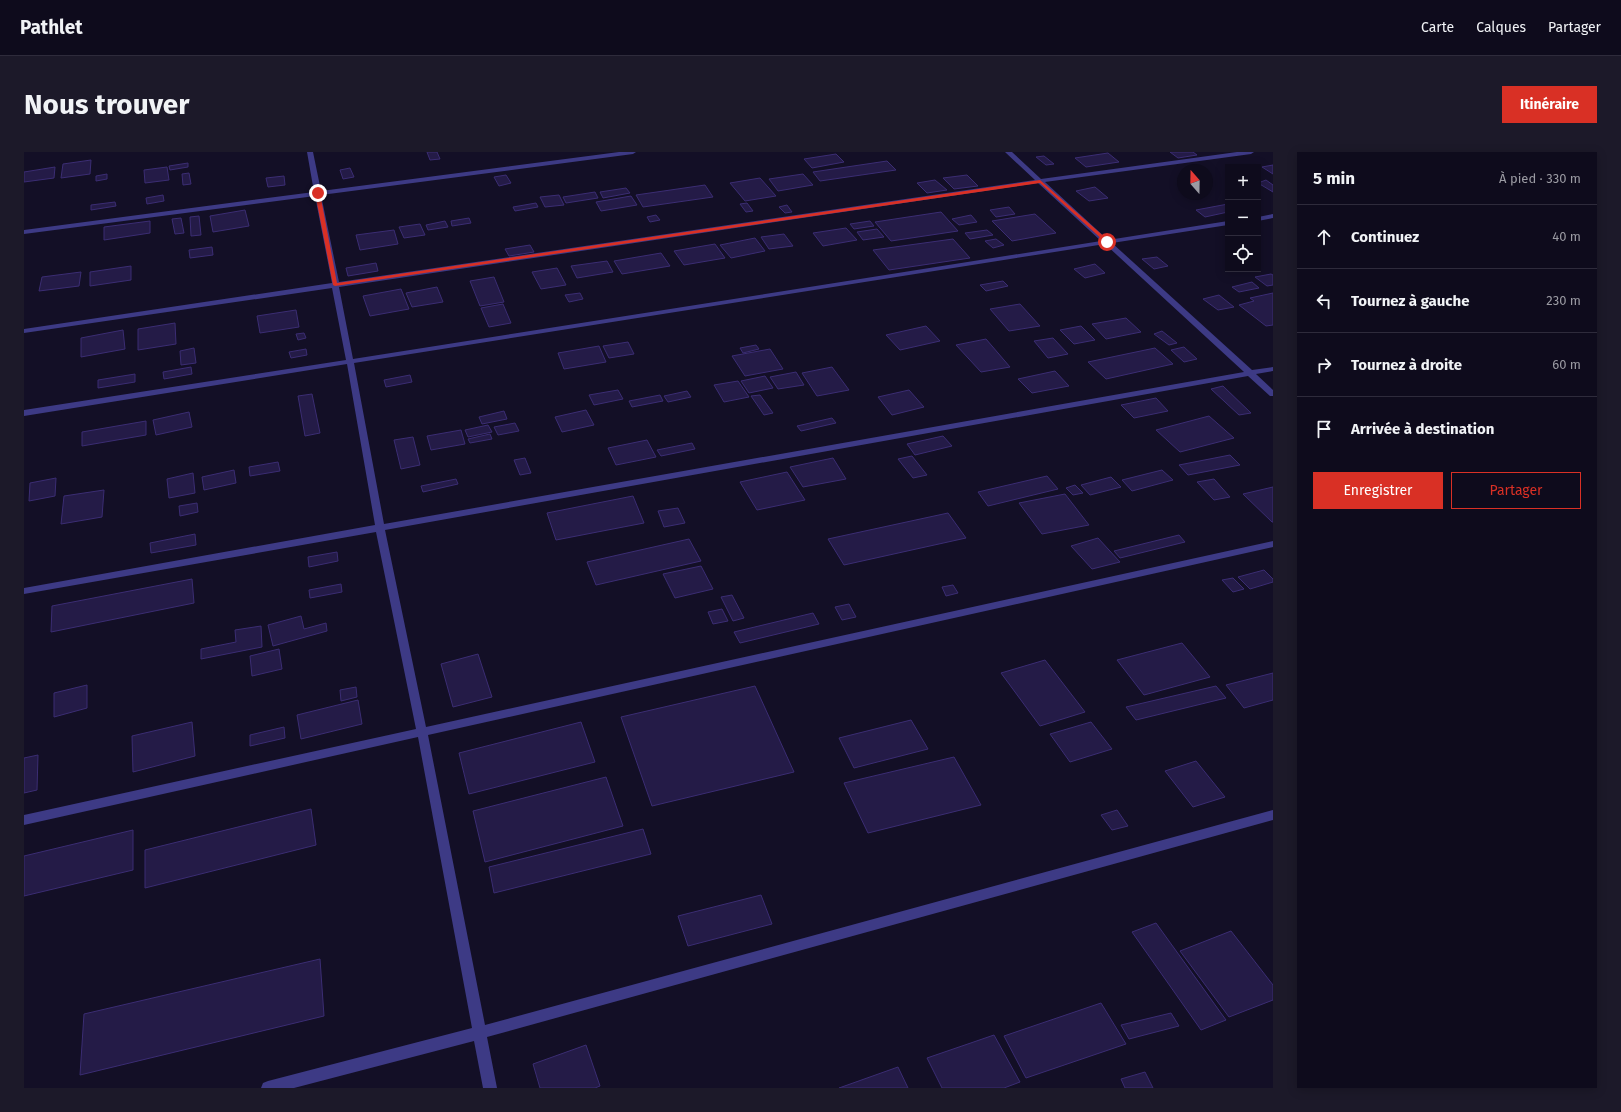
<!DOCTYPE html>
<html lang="fr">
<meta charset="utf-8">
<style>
:root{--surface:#0e0b1c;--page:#1c1929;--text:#f1f3f6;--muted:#9b9ba3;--line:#2e2b3b;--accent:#d93025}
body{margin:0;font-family:"Fira Sans",sans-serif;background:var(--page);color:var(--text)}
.controls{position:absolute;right:12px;top:12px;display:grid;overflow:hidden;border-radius:0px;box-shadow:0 2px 10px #0003}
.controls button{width:36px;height:36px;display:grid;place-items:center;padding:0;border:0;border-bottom:1px solid var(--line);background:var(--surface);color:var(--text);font:20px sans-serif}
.compass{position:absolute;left:1153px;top:12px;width:36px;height:36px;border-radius:50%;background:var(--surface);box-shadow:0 2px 10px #0003;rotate:340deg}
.stop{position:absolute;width:12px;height:12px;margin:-9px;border:3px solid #d93025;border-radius:50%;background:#fff}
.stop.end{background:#d93025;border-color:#fff;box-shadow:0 1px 4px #0008}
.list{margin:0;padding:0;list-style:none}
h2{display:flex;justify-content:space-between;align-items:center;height:52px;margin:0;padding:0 16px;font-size:17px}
h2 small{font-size:13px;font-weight:400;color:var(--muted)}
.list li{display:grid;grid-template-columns:26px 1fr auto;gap:12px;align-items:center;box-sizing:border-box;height:64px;padding:0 16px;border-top:1px solid var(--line)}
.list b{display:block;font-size:15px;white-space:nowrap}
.list em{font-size:13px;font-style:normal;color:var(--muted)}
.actions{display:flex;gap:8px;padding:12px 16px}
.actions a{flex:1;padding:9px 0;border:1px solid var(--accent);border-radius:0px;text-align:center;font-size:14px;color:var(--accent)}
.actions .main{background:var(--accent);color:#fff}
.icon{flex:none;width:22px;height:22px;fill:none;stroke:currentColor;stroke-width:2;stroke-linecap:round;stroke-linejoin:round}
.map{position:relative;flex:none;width:1249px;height:936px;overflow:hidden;border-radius:0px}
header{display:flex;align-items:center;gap:24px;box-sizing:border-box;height:56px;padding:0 20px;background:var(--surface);border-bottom:1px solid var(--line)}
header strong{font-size:19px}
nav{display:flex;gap:22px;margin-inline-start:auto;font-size:14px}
.intro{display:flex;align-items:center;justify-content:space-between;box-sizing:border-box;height:96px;padding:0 24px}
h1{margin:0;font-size:28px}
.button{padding:10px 18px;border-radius:0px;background:var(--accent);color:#fff;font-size:14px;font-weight:700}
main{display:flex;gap:24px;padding:0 24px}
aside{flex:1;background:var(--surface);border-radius:0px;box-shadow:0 2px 10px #0003}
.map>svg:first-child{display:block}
.building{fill:#241b47;stroke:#3b2d73}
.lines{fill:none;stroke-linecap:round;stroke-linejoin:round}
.minor{fill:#3d3a85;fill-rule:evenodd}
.route{fill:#d93025}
</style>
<header>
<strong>Pathlet</strong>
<nav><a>Carte</a><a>Calques</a><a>Partager</a></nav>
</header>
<div class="intro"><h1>Nous trouver</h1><a class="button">Itinéraire</a></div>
<main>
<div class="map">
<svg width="1249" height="936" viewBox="0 0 1249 936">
<rect width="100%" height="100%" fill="#130f26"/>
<!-- building -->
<path class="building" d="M403 0H413L416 7 406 8Z
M1146 0H1169L1173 3 1154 6Z
M1084 1 1095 10 1062 15 1051 6Z
M812 2 820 10 788 16 780 7Z
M1020 4 1030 12 1022 13 1012 5Z
M67 8 66 22 37 26 39 12Z
M863 9 872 18 796 29 789 20Z
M164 11V15L146 18 145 14Z
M1249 13V22L1238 15Z
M31 15 30 26 0 30V20Z
M143 15 145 28 121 31 120 18Z
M326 16 330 25 319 27 316 18Z
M165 21 167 32 159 33 158 22Z
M83 22V27L72 29V24Z
M779 22 789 33 754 39 745 27Z
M482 23 487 31 475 34 470 25Z
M943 23 954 34 930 37 919 26Z
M260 24 261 33 244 35 242 26Z
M736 26 752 44 721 49 706 31Z
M911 28 923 38 903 41 893 31Z
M1242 28 1249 33V40L1234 31Z
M681 33 689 45 619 55 612 43Z
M1071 35 1084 46 1065 49 1052 39Z
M602 36 606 41 579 46 576 40Z
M571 40 574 46 542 51 539 45Z
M139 43 140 49 123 52 122 46Z
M535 43 540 53 521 55 516 45Z
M607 44 613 53 577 59 572 50Z
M91 50 92 54 67 58V53Z
M512 51 514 55 491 59 489 55Z
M723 51 729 59 722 60 716 52Z
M1204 52V60L1181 65 1172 58Z
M763 53 768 60 761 61 755 55Z
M985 55 991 62 972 65 966 58Z
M221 58 225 74 189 80 186 64Z
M917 60 934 79 867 89 851 70Z
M1011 62 1032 81 988 89 968 69Z
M632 63 636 68 626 70 623 65Z
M947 63 953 70 935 73 928 67Z
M175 64 177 83 167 84 166 65Z
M157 66 160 81 151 82 148 67Z
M445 66 447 71 428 74 427 69Z
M126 69V81L80 88V75Z
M421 69 424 75 404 78 402 73Z
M846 69 850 74 830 77 826 72Z
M396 72 401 83 380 86 375 75Z
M822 76 833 88 799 94 789 81Z
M853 77 860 85 839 88 833 80Z
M370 78 374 92 336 98 332 83Z
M963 78 969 83 946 87 941 81Z
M760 82 769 94 745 97 737 85Z
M731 86 741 99 707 106 696 93Z
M929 87 946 106 865 118 849 98Z
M972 87 980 93 969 96 961 89Z
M691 92 701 106 660 113 650 99Z
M506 93 510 100 485 104 481 97Z
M188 95 189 103 166 106 165 98Z
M637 101 646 114 598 122 590 109Z
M1133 105 1144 114 1130 117 1118 107Z
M583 109 589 120 553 126 547 114Z
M352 111 354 119 324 124 322 116Z
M1071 112 1081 121 1061 126 1050 117Z
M107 114V128L66 134V120Z
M533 116 542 133 517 137 508 120Z
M57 120 55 134 15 139 18 125Z
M1247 122 1249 123V133L1243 134 1231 125Z
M470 125 480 150 456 154 446 129Z
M979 129 984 134 962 139 956 133Z
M1228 130 1235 136 1215 140 1208 135Z
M413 135 419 150 388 155 382 141Z
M377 137 385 157 346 164 339 144Z
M556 141 559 147 545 150 541 143Z
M1249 141V173L1242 174 1215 153 1230 149 1226 146Z
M1195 143 1210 155 1194 158 1179 147Z
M479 152 487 171 465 175 457 156Z
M996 152 1016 174 985 179 966 157Z
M272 158 275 175 236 181 233 164Z
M1102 166 1117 180 1082 187 1068 172Z
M151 171 152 192 114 198V177Z
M902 174 916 189 876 198 862 183Z
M1057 174 1071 188 1050 192 1036 178Z
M99 178 101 197 57 205V186Z
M1138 179 1153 191 1145 193 1130 182Z
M280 181 282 186 274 188 272 182Z
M1029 186 1044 202 1024 206 1010 189Z
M962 187 986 215 957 220 932 193Z
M604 190 610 202 585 206 579 194Z
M732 193 735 197 719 201 716 196Z
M575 194 582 210 540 217 534 201Z
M1160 195 1173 207 1160 210 1147 198Z
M170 196 172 211 157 213 156 199Z
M1131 196 1149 212 1082 227 1064 210Z
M282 197 283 203 267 206 265 200Z
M746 197 759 217 721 224 708 204Z
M167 215 168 222 140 227 139 220Z
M808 215 825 238 793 244 778 221Z
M1031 219 1045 234 1008 241 994 227Z
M772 220 780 233 754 237 746 225Z
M111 222V230L74 236V228Z
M386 223 388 230 362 235 360 228Z
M741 224 749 236 725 241 717 229Z
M714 229 725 245 700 250 690 233Z
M1199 234 1227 261 1215 263 1187 237Z
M594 238 599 247 570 253 565 243Z
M885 238 900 255 868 263 854 245Z
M663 239 667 245 644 250 640 244Z
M288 242 296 281 281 284 274 244Z
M636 243 639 249 608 255 605 249Z
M736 243 749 261 740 263 727 244Z
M1132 246 1144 259 1110 266 1097 253Z
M562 258 570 273 538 280 531 265Z
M480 259 483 267 458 272 455 265Z
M165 260 168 275 132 283 129 268Z
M1185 264 1210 286 1156 300 1132 278Z
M808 266 812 271 777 279 773 274Z
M122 269V283L58 294V280Z
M491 271 495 279 474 283 470 275Z
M464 273 468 280 444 285 441 278Z
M437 278 441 292 407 298 403 284Z
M466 282 468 287 446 291 444 287Z
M919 284 928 294 891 303 883 292Z
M389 285 396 313 377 317 370 288Z
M623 288 632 305 592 313 584 296Z
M668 291 671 297 637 304 633 298Z
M1206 303 1216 313 1164 323 1155 313Z
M888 304 903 323 889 326 874 307Z
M501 306 507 321 496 323 490 308Z
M809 306 822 327 779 335 766 315Z
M254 310 256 319 226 324 225 315Z
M210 318 212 331 180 338 178 325Z
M1138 318 1149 328 1108 339 1098 328Z
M763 320 781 348 733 358 716 330Z
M169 321 171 341 145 346 143 327Z
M1023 324 1034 337 964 354 954 340Z
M1087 325 1097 335 1066 343 1057 333Z
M32 326 31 344 5 349 6 331Z
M432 327 434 332 399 340 397 334Z
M1190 327 1206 345 1190 348 1173 330Z
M1051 333 1059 341 1049 343 1042 336Z
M1249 335V370H1248L1219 342Z
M80 338 78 365 37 372 40 344Z
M1041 342 1065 373 1018 382 995 351Z
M609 344 620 371 532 388 523 361Z
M173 351 174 360 156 364 155 354Z
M654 356 661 371 640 375 634 359Z
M924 361 942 386 820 413 804 387Z
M171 382 172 393 127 401 126 391Z
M1155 383 1161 390 1096 406 1090 399Z
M1074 386 1096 410 1068 417 1047 394Z
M665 387 677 409 572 433 563 410Z
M313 400 314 409 285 415 284 405Z
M677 414 689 437 651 446 639 422Z
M1240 418 1249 427V430L1226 437 1214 425Z
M1209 426 1220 437 1209 440 1198 428Z
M168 427 170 451 27 480 28 454Z
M317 432 318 440 286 446 285 438Z
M929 433 934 441 922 444 918 435Z
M708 443 720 466 709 469 697 445Z
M825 452 832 465 818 468 811 455Z
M698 457 704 469 689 472 684 460Z
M789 461 795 472 716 491 710 480Z
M277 464 280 477 302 471 303 479 249 494 244 473Z
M237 474 238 495 177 507V497L212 490 211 478Z
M1158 491 1186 525 1120 543 1093 508Z
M255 497 258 517 228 524 226 504Z
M454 502 468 545 429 555 417 512Z
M1021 508 1061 560 1016 574 977 521Z
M1249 521V548L1220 556 1202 533Z
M63 533V556L30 565V541Z
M731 534 770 620 628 654 597 565Z
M1192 534 1202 546 1112 568 1102 555Z
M332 535 333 545 317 549 316 538Z
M334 548 338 572 277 587 273 563Z
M887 568 904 597 830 616 815 586Z
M168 570 171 604 109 620 108 584Z
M557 570 571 610 445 642 435 601Z
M1067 570 1088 597 1046 610 1026 582Z
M260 575 261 586 226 594V583Z
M14 603 13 638 0 641V606Z
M930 605 957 653 844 681 820 631Z
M1172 609 1201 645 1169 655 1141 619Z
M582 625 599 674 461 710 449 659Z
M287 657 292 693 121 736V698Z
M1093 658 1104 674 1088 678 1077 663Z
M619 677 627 702 470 741 465 715Z
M109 678V718L0 744V704Z
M737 743 748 772 664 794 654 764Z
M1132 771 1202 868 1177 878 1108 780Z
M1207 779 1249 833V848L1205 865 1156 799Z
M296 807 300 864 56 923 60 862Z
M1077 851 1102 892 1002 926 980 884Z
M1147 861 1155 874 1105 887 1097 873Z
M970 883 996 930 980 936H918L903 906Z
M562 893 576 934 571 936H516L509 912Z
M874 915 884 936H815Z
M1121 920 1129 936H1101L1097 927Z"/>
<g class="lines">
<!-- minor -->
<path class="minor" d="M283 0H289L297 39 595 0H612L609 2 297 43 315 130 1011 28 981 0H988L1017 27 1213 0H1230L1227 2 1021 30 1084 88 1204 69V73L1088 91 1228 218 1249 215V219L1232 222 1249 238V244H1246L1224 224 361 378 402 575 1249 389V395L404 583 461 873 1249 658V668L463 885 473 936H459L450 889 270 936H237L239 931 244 929 448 876 394 585 0 673V663L392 577 352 380 0 442V436L351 373 323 212 0 264V258L322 208 308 136 0 181V177L308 131 291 44 0 82V78L290 40ZM1014 31 1077 89 329 207 315 135ZM1081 92 1220 220 360 372 330 211Z
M1249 62V66L1234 69V65Z"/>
</g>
<!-- route -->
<path class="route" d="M1016 28 1085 89V90H1081L1016 31 311 134 309 133 291 41 294 40 296 41 313 131Z"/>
</svg>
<div class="controls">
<button>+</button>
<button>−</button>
<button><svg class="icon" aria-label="locate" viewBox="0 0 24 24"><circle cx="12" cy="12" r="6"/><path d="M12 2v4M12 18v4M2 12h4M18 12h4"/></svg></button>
</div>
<svg class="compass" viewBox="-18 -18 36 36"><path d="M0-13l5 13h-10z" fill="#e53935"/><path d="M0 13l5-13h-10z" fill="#9b9ba3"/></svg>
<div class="stop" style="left:1083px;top:90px"></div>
<div class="stop end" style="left:294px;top:41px"></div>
</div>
<aside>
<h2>5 min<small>À pied · 330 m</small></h2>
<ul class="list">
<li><svg class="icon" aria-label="ahead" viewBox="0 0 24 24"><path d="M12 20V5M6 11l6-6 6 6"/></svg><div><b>Continuez</b></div><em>40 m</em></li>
<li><svg class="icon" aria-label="left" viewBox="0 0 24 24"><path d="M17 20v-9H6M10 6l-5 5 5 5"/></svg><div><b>Tournez à gauche</b></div><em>230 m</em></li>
<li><svg class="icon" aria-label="right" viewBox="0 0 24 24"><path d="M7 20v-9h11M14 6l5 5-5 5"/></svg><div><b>Tournez à droite</b></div><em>60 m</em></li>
<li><svg class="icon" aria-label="arrive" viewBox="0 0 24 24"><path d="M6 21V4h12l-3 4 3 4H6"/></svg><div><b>Arrivée à destination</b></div></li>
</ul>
<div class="actions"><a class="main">Enregistrer</a><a>Partager</a></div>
</aside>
</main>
